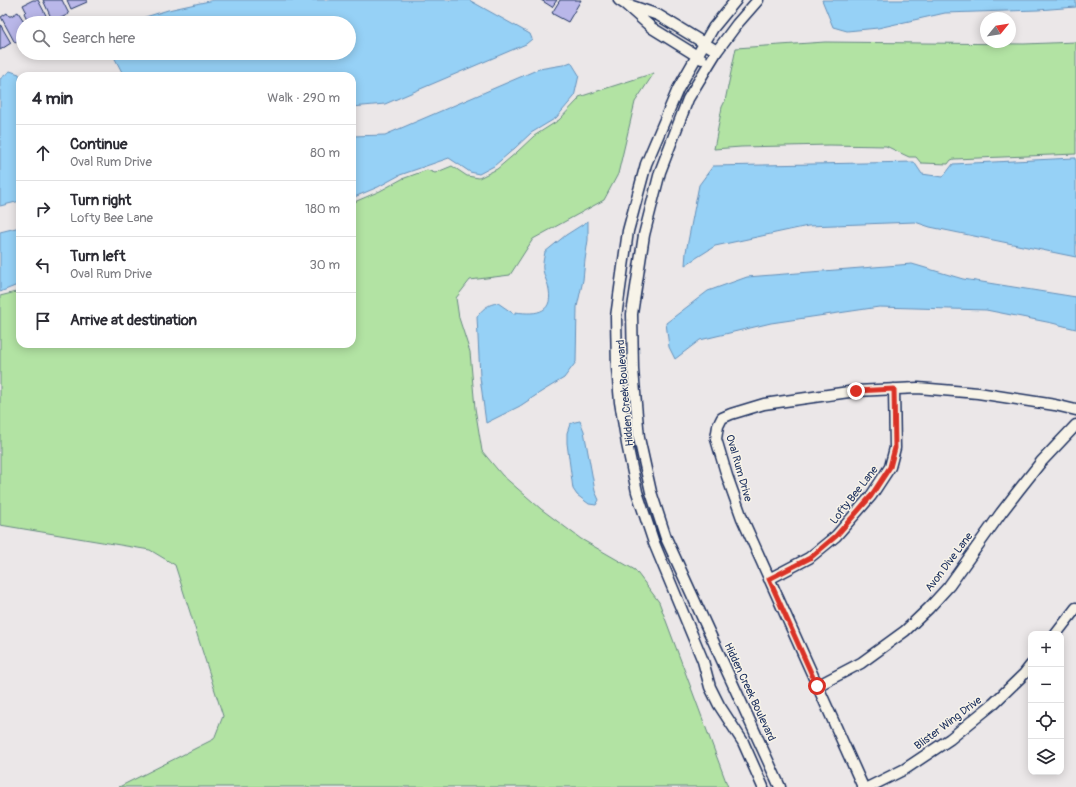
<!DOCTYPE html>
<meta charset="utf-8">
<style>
:root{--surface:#fff;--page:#f7f7f7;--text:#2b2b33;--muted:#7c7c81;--line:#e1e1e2}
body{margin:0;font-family:Pangolin,sans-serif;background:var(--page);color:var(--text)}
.controls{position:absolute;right:12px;bottom:12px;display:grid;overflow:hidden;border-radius:8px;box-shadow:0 2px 10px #0003}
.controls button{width:36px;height:36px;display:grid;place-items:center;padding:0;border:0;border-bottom:1px solid var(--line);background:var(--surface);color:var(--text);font:20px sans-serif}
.compass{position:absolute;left:980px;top:12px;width:36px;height:36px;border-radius:50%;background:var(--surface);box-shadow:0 2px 10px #0003;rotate:60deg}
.stop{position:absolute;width:12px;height:12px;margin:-9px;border:3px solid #d93025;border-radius:50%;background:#fff}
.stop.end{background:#d93025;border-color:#fff;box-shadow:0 1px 4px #0008}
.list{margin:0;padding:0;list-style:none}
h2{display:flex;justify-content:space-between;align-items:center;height:52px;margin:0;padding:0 16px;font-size:17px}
h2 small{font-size:13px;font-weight:400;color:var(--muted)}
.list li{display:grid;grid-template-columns:26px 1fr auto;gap:12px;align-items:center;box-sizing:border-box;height:56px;padding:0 16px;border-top:1px solid var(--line)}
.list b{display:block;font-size:15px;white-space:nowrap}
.list p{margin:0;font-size:13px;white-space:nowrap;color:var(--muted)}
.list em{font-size:13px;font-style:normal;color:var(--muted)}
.icon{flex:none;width:22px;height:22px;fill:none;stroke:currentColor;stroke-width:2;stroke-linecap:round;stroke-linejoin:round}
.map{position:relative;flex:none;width:1076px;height:787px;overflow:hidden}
.search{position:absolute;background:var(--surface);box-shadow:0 2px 10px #0003;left:16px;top:16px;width:340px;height:44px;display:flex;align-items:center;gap:10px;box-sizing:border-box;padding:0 14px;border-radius:22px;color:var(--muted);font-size:15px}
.panel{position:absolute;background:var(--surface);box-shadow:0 2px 10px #0003;left:16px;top:72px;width:340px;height:276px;border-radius:12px}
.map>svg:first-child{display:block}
.green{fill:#b2e3a3;stroke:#668980}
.water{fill:#96d1f6;stroke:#6590b9}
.building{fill:#b9b7e9;stroke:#1b2f5e}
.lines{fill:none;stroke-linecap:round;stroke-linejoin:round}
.minor-casing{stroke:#1b2f5e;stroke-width:13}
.minor{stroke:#f7f3e8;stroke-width:10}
.route{stroke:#d93025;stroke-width:5}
.labels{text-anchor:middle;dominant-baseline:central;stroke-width:3;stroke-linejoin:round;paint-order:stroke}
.street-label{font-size:11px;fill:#1b2f5e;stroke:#f7f3e8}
</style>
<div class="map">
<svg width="1076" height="787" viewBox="0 0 1076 787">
<rect width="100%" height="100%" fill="#ebe7e8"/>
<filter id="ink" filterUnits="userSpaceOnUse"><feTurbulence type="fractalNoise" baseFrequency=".025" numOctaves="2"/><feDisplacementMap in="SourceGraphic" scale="8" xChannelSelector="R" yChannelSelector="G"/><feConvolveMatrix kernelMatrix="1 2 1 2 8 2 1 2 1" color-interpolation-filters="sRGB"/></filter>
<g filter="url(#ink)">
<!-- green -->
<path class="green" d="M825 42 1024 44 1076 42V154L954 159 951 160 948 164 921 163 916 157H909L886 146 829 145 741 147 714 149 722 107 725 101 736 48Z
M654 73 635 102 618 174 604 200 533 239 510 275 470 280 456 298 459 318 470 352 475 408 482 451 502 475 541 509 581 539 635 570 659 602 728 787H119L214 739 223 716 175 565 150 550 0 525V296L20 291V344H352V203L380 191 402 179 427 170 435 173 452 166 467 176 479 178 497 169 517 152 534 136 559 120 578 100 579 97Z"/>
<!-- water -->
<path class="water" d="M214 0H469L530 34 532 39 526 44 385 104 352 107V76H124L112 53H349V23H126L168 10Z
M822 0H1076V7L1038 10 945 13 878 28 847 31 833 27Z
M571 62 579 75 574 97 556 118 531 133 515 148 494 166 479 174 470 172 449 158 400 175 378 187 352 198V136L385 135 539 69 563 65Z
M10 71 19 74 20 77V201L0 206V79Z
M1074 158H1076V257L930 227 915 222 808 226 715 246 685 265 686 252 699 185 713 166 914 162 922 174 943 177 953 164Z
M588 221V240L585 260 583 280 577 307 576 362 564 378 541 392 520 406 486 423 480 377 477 317C482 309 488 304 498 303L514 314H515V312C538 315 555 313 548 285 546 280 544 275 543 270 542 265 544 257 545 252L566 235Z
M20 227V284L0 292V232Z
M912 264 963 279 1076 297V329L1052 323 986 310 879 307 771 323 700 340 675 359 669 347 666 323 708 291 747 277Z
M580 421 584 431 595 491 599 500 596 505 589 504 577 495 573 489 567 443V433L570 424 575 422Z"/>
<!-- building -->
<path class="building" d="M33 0H38L49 21 46 23H29L24 13 26 11 23 5Z
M43 0H62L69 14 53 22Z
M67 0H87V2L71 9Z
M541 0H557L552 7Z
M560 0H581L568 22 553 14V13H552Z
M18 12 25 23H23V38L15 43 1 17 7 13 9 16H11Z
M0 24 11 43 0 50Z"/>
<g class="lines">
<defs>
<path id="minor" d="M619 0 625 4 652 28 702 59
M736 0 713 28 678 89 646 164 628 231 616 317 617 368 620 402 627 444 637 492 654 543 703 661 710 687 719 705 743 742 763 787
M758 0 737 24 717 51 709 64 688 99 660 172 644 235 632 314 633 370 639 438 651 492 666 538 780 787
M629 5 658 15 717 51
M769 579 809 558 836 536 871 496 890 467 895 448 894 389
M1056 634 1076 608
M817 686 861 663 905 631 929 608 949 586 1001 513 1018 491 1041 462 1076 425
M863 787 742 518 727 476 716 439 718 426 722 418 731 414 764 404 856 391 918 388 978 393 1055 405 1076 410
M869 787 905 769 950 739 993 704 1024 674 1031 665"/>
</defs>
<!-- minor casing -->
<use href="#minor" class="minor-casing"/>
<!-- minor -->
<use href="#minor" class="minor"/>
</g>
</g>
<g class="lines" filter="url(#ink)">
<!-- route -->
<path class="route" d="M817 686 769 579 810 558 836 536 871 496 890 467 895 448 894 389 856 391"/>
</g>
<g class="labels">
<!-- street labels -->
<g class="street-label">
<text transform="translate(625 393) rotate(-95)">Hidden Creek Boulevard</text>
<text transform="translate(739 468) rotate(74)">Oval Rum Drive</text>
<text transform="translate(854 495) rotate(-52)">Lofty Bee Lane</text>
<text transform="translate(949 562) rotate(-53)">Avon Dive Lane</text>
<text transform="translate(750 692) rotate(65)">Hidden Creek Boulevard</text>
<text transform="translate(948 723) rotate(-37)">Blister Wing Drive</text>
</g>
</g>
</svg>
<div class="controls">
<button>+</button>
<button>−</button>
<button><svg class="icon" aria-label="locate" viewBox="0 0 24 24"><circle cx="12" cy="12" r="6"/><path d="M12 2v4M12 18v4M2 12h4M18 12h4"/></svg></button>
<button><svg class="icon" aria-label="layers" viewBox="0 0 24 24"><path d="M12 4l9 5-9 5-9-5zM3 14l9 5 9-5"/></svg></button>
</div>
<svg class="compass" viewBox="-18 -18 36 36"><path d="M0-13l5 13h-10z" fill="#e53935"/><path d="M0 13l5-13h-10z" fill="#7c7c81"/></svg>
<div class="stop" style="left:817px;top:686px"></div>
<div class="stop end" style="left:856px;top:391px"></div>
<div class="search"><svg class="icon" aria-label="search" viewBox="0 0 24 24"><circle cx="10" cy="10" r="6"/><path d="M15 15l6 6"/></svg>Search here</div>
<section class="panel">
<h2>4 min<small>Walk · 290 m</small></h2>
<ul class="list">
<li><svg class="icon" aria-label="ahead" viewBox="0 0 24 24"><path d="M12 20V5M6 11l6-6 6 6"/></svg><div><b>Continue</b><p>Oval Rum Drive</p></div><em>80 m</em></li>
<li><svg class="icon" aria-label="right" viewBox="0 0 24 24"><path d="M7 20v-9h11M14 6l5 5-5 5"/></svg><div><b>Turn right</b><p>Lofty Bee Lane</p></div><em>180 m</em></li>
<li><svg class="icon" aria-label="left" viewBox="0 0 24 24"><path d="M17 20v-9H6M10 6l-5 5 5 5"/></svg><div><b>Turn left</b><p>Oval Rum Drive</p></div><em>30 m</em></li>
<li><svg class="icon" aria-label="arrive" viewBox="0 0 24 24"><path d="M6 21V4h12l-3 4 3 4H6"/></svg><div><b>Arrive at destination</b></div></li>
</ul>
</section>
</div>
